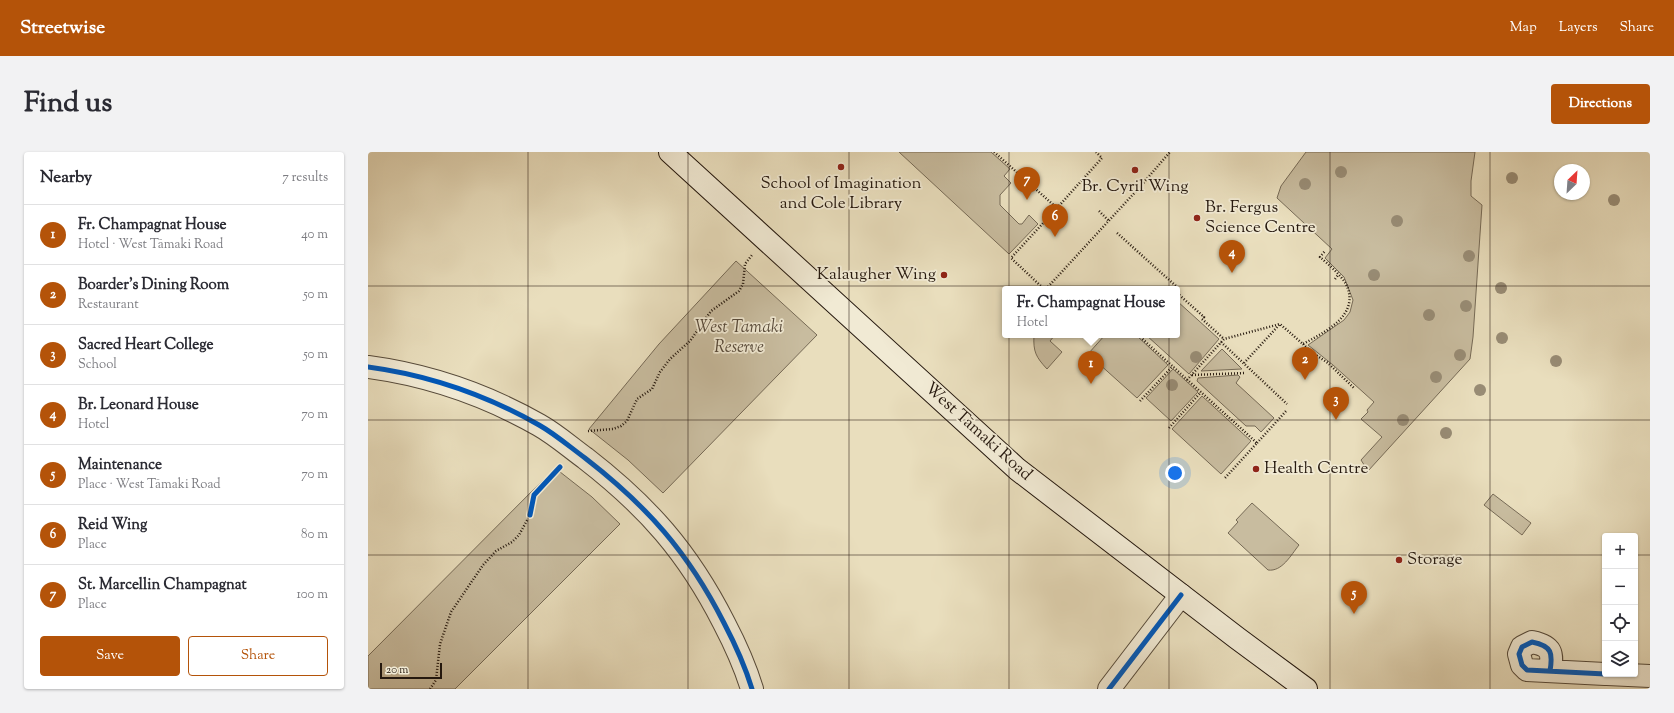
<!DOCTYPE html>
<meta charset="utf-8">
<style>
:root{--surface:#fff;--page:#f2f2f3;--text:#2b2b33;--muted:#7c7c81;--line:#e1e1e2;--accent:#b45309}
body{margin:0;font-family:"Sorts Mill Goudy",serif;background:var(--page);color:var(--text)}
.controls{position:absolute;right:12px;bottom:12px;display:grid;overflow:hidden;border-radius:4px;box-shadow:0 1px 3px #0004}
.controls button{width:36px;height:36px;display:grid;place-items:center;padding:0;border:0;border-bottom:1px solid var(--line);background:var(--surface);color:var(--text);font:20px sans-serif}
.compass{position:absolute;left:1186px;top:12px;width:36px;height:36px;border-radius:50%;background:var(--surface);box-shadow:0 1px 3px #0004;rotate:25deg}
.scale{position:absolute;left:12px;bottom:10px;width:62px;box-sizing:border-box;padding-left:4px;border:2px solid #25180e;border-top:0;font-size:11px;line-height:14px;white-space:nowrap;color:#25180e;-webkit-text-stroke:3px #f1ead4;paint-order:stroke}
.you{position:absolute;left:807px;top:321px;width:14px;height:14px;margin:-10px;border:3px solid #fff;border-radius:50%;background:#1a73e8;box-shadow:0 0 0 6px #1a73e833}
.badge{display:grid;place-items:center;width:26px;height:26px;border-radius:50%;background:var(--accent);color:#fff;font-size:13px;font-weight:700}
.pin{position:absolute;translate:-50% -33px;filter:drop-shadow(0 1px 2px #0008)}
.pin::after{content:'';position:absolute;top:21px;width:14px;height:12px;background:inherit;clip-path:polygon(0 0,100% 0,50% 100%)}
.popup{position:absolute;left:634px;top:134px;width:178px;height:52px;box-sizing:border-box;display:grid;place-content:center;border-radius:4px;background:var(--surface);filter:drop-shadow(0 1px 3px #0005);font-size:13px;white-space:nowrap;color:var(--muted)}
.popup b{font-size:15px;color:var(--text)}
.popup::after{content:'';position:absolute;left:50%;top:100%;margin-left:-8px;border:8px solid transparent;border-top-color:var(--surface)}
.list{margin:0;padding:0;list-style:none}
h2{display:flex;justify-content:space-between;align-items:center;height:52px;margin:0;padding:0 16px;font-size:17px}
h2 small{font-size:13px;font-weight:400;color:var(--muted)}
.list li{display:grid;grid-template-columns:26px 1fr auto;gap:12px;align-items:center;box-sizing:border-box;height:60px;padding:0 16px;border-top:1px solid var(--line)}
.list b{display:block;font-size:15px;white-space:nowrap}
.list p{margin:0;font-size:13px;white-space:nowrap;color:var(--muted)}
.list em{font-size:13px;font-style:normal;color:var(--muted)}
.actions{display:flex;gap:8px;padding:12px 16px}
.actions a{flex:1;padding:9px 0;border:1px solid var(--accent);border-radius:4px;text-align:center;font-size:14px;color:var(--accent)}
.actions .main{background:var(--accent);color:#fff}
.icon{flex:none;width:22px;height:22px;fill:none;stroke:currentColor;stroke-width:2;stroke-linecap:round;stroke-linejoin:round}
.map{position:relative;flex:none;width:1282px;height:537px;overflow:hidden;border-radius:4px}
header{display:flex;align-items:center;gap:24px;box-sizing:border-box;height:56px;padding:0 20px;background:var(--accent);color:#fff}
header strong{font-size:19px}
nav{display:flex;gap:22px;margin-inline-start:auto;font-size:14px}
.intro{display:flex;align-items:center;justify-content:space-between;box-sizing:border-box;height:96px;padding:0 24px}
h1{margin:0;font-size:28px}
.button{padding:10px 18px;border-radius:4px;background:var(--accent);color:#fff;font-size:14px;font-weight:700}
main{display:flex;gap:24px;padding:0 24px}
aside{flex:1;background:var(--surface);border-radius:4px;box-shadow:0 1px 3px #0004}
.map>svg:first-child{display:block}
.green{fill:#c8bc9f;stroke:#766a56}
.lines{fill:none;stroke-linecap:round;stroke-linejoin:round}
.street-casing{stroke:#564a3a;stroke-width:24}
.secondary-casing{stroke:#25180e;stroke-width:24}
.path{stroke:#25180e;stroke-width:2.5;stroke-dasharray:1 2;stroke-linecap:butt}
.street{stroke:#f1ead4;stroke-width:22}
.secondary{stroke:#f1ead4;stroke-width:22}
.cycleway-casing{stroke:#f1ead4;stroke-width:8}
.cycleway{stroke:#0057b8;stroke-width:5}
.tree{fill:#988c75}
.grid{fill:none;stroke:#25180e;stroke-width:1;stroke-opacity:0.55}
.poi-dot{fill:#8f2418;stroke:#f1ead4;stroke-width:1.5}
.labels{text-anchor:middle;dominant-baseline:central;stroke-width:3.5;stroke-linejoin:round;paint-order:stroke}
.poi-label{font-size:17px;fill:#25180e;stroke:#f1ead4;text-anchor:start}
.park-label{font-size:17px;font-style:italic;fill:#56493a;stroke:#f1ead4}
.street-label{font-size:17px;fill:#25180e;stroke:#f1ead4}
</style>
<header>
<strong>Streetwise</strong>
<nav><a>Map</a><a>Layers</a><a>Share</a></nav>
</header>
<div class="intro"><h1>Find us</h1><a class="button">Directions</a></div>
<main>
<aside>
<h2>Nearby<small>7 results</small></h2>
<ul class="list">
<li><span class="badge">1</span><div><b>Fr. Champagnat House</b><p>Hotel · West Tāmaki Road</p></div><em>40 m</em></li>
<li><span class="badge">2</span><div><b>Boarder's Dining Room</b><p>Restaurant</p></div><em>50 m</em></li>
<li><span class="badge">3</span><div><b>Sacred Heart College</b><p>School</p></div><em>50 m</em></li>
<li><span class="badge">4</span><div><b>Br. Leonard House</b><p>Hotel</p></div><em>70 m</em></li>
<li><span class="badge">5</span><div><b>Maintenance</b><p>Place · West Tāmaki Road</p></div><em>70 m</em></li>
<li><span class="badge">6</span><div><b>Reid Wing</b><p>Place</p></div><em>80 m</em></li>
<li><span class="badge">7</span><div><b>St. Marcellin Champagnat</b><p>Place</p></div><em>100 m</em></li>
</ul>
<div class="actions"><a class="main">Save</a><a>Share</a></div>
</aside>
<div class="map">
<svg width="1282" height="537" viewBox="0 0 1282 537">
<rect width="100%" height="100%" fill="#e9debd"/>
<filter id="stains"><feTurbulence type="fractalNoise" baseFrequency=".005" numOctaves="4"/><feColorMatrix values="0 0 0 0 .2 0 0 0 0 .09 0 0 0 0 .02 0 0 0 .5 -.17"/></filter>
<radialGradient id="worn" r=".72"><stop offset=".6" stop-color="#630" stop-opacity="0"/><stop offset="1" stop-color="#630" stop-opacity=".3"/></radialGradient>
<!-- green -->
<path class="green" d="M531 0H623L642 17 636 24 643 31 632 43V53L651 72H654L661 63 670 72 641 102Z
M938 0H1107L1103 29V44L1114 53 1105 185 1102 207 1000 319 993 308 1014 285 993 267 1000 260 999 258 1006 250 965 213 940 193 976 168 982 160 985 148 976 125 957 106 964 97 909 46 913 34Z
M368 109 449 183 295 341 260 308 221 277 291 192Z
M809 149 851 187 821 222 778 183H809Z
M666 183H687L682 189 694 200 679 217C668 205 665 200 666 183Z
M737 183H768L800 213 769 246 720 202Z
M854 197 874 217 833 219Z
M805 217 830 240 803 269 778 246Z
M870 223 872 225 868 231 906 266 893 280 887 274H878L829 229 830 226Z
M834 244 883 289 853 322 804 277Z
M187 316 224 345 252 372 87 537H0V504Z
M1125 342 1163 371 1154 383 1116 353Z
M884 351 931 393C923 403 914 420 900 418L860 381 870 370 868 368Z"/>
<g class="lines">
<defs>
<path id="street" d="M0 215C60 223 118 243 171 273 187 282 202 295 217 306 279 354 320 400 356 471 367 492 377 514 384 537
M1182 519C1185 501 1184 494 1164 490L1154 495 1151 502 1154 513 1159 518 1237 522
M1239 522 1282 524
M741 537 813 443"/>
<path id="secondary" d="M302 0 649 317 869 486 938 537"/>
</defs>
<!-- street casing -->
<use href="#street" class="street-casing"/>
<!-- secondary casing -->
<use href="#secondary" class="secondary-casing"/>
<!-- path -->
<path class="path" d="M626 0 689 56 643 106 676 137
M689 56 734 6 728 0
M731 59 741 69
M749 81 808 134 805 137
M967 127 970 123
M678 137 770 37 802 0
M809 141 836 165 834 167 856 187
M770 183 889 291 857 326
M853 190 919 252
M935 192 942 199 960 211 987 237
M876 211 912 172 935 192C957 180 993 163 978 132 973 123 960 112 952 105L957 99
M824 223 877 221
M819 228 856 187 912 172
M772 249 805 214
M801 276 833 240
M220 279 245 277 253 274 259 269 269 247 284 237 292 220 302 207 322 189 343 159 371 139 375 132 377 112 384 103
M889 291 919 258
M62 537 68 528 72 492 83 460 115 413 128 399 144 390 151 383 162 363 166 343 192 315"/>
<!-- street -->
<use href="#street" class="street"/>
<!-- secondary -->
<use href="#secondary" class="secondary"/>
<defs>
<path id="cycleway" d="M0 215C60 223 118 243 171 273 187 282 202 295 217 306 279 354 320 400 356 471 367 492 377 514 384 537
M162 363 166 343 192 315
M1182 519C1185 501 1184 494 1164 490L1154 495 1151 502 1154 513 1159 518 1237 522
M741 537 813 443"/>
</defs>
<!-- cycleway casing -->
<use href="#cycleway" class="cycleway-casing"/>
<!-- cycleway -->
<use href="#cycleway" class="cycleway"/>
</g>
<!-- trees -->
<g class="tree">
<circle cx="973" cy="20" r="6"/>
<circle cx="1144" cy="26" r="6"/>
<circle cx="937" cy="32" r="6"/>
<circle cx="1246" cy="48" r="6"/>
<circle cx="1029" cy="69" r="6"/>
<circle cx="1101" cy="104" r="6"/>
<circle cx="1006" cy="123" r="6"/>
<circle cx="1133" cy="136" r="6"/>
<circle cx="1098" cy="154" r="6"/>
<circle cx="1061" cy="163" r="6"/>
<circle cx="1134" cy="186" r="6"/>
<circle cx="1092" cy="203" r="6"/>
<circle cx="828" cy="205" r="6"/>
<circle cx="1188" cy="209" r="6"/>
<circle cx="1068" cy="225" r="6"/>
<circle cx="804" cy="233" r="6"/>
<circle cx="1112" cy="238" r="6"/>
<circle cx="1035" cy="268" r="6"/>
<circle cx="1078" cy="281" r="6"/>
</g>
<!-- grid -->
<path class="grid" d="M160 0V537M320 0V537M481 0V537M641 0V537M801 0V537M962 0V537M1122 0V537M0 134H1282M0 268H1282M0 403H1237M1267 403H1282"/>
<!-- markers -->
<g class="poi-dot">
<circle cx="473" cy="15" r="4"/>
<circle cx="767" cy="18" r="4"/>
<circle cx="829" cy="66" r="4"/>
<circle cx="576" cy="123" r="4"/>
<circle cx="888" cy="317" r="4"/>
<circle cx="1031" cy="408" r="4"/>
</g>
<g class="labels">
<!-- poi labels -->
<g class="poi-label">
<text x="473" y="32" text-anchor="middle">School of Imagination<tspan x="473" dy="20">and Cole Library</tspan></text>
<text x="767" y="35" text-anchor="middle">Br. Cyril Wing</text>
<text x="837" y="56">Br. Fergus<tspan x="837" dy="20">Science Centre</tspan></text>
<text x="568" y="123" text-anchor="end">Kalaugher Wing</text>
<text x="896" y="317">Health Centre</text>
<text x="1039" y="408">Storage</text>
</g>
<!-- park labels -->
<g class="park-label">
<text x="371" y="176">West Tamaki<tspan x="371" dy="20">Reserve</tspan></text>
</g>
<!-- street labels -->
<g class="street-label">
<text transform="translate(610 280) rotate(42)">West Tāmaki Road</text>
</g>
</g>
<rect width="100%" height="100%" filter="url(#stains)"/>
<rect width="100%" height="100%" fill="url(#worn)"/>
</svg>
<div class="controls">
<button>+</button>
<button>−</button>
<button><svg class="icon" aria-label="locate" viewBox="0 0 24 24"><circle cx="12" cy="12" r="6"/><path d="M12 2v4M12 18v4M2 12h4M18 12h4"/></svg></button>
<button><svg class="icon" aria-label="layers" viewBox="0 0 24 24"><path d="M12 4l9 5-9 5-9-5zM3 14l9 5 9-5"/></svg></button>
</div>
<svg class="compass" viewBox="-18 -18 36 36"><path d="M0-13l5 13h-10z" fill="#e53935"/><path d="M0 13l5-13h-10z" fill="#7c7c81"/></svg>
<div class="scale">20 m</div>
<div class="you"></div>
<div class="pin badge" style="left:723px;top:232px">1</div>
<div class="popup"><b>Fr. Champagnat House</b>Hotel</div>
<div class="pin badge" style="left:937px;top:228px">2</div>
<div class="pin badge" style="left:968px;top:268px">3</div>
<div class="pin badge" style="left:864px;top:121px">4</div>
<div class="pin badge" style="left:986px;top:462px">5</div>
<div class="pin badge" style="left:687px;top:85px">6</div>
<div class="pin badge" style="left:659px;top:48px">7</div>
</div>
</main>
